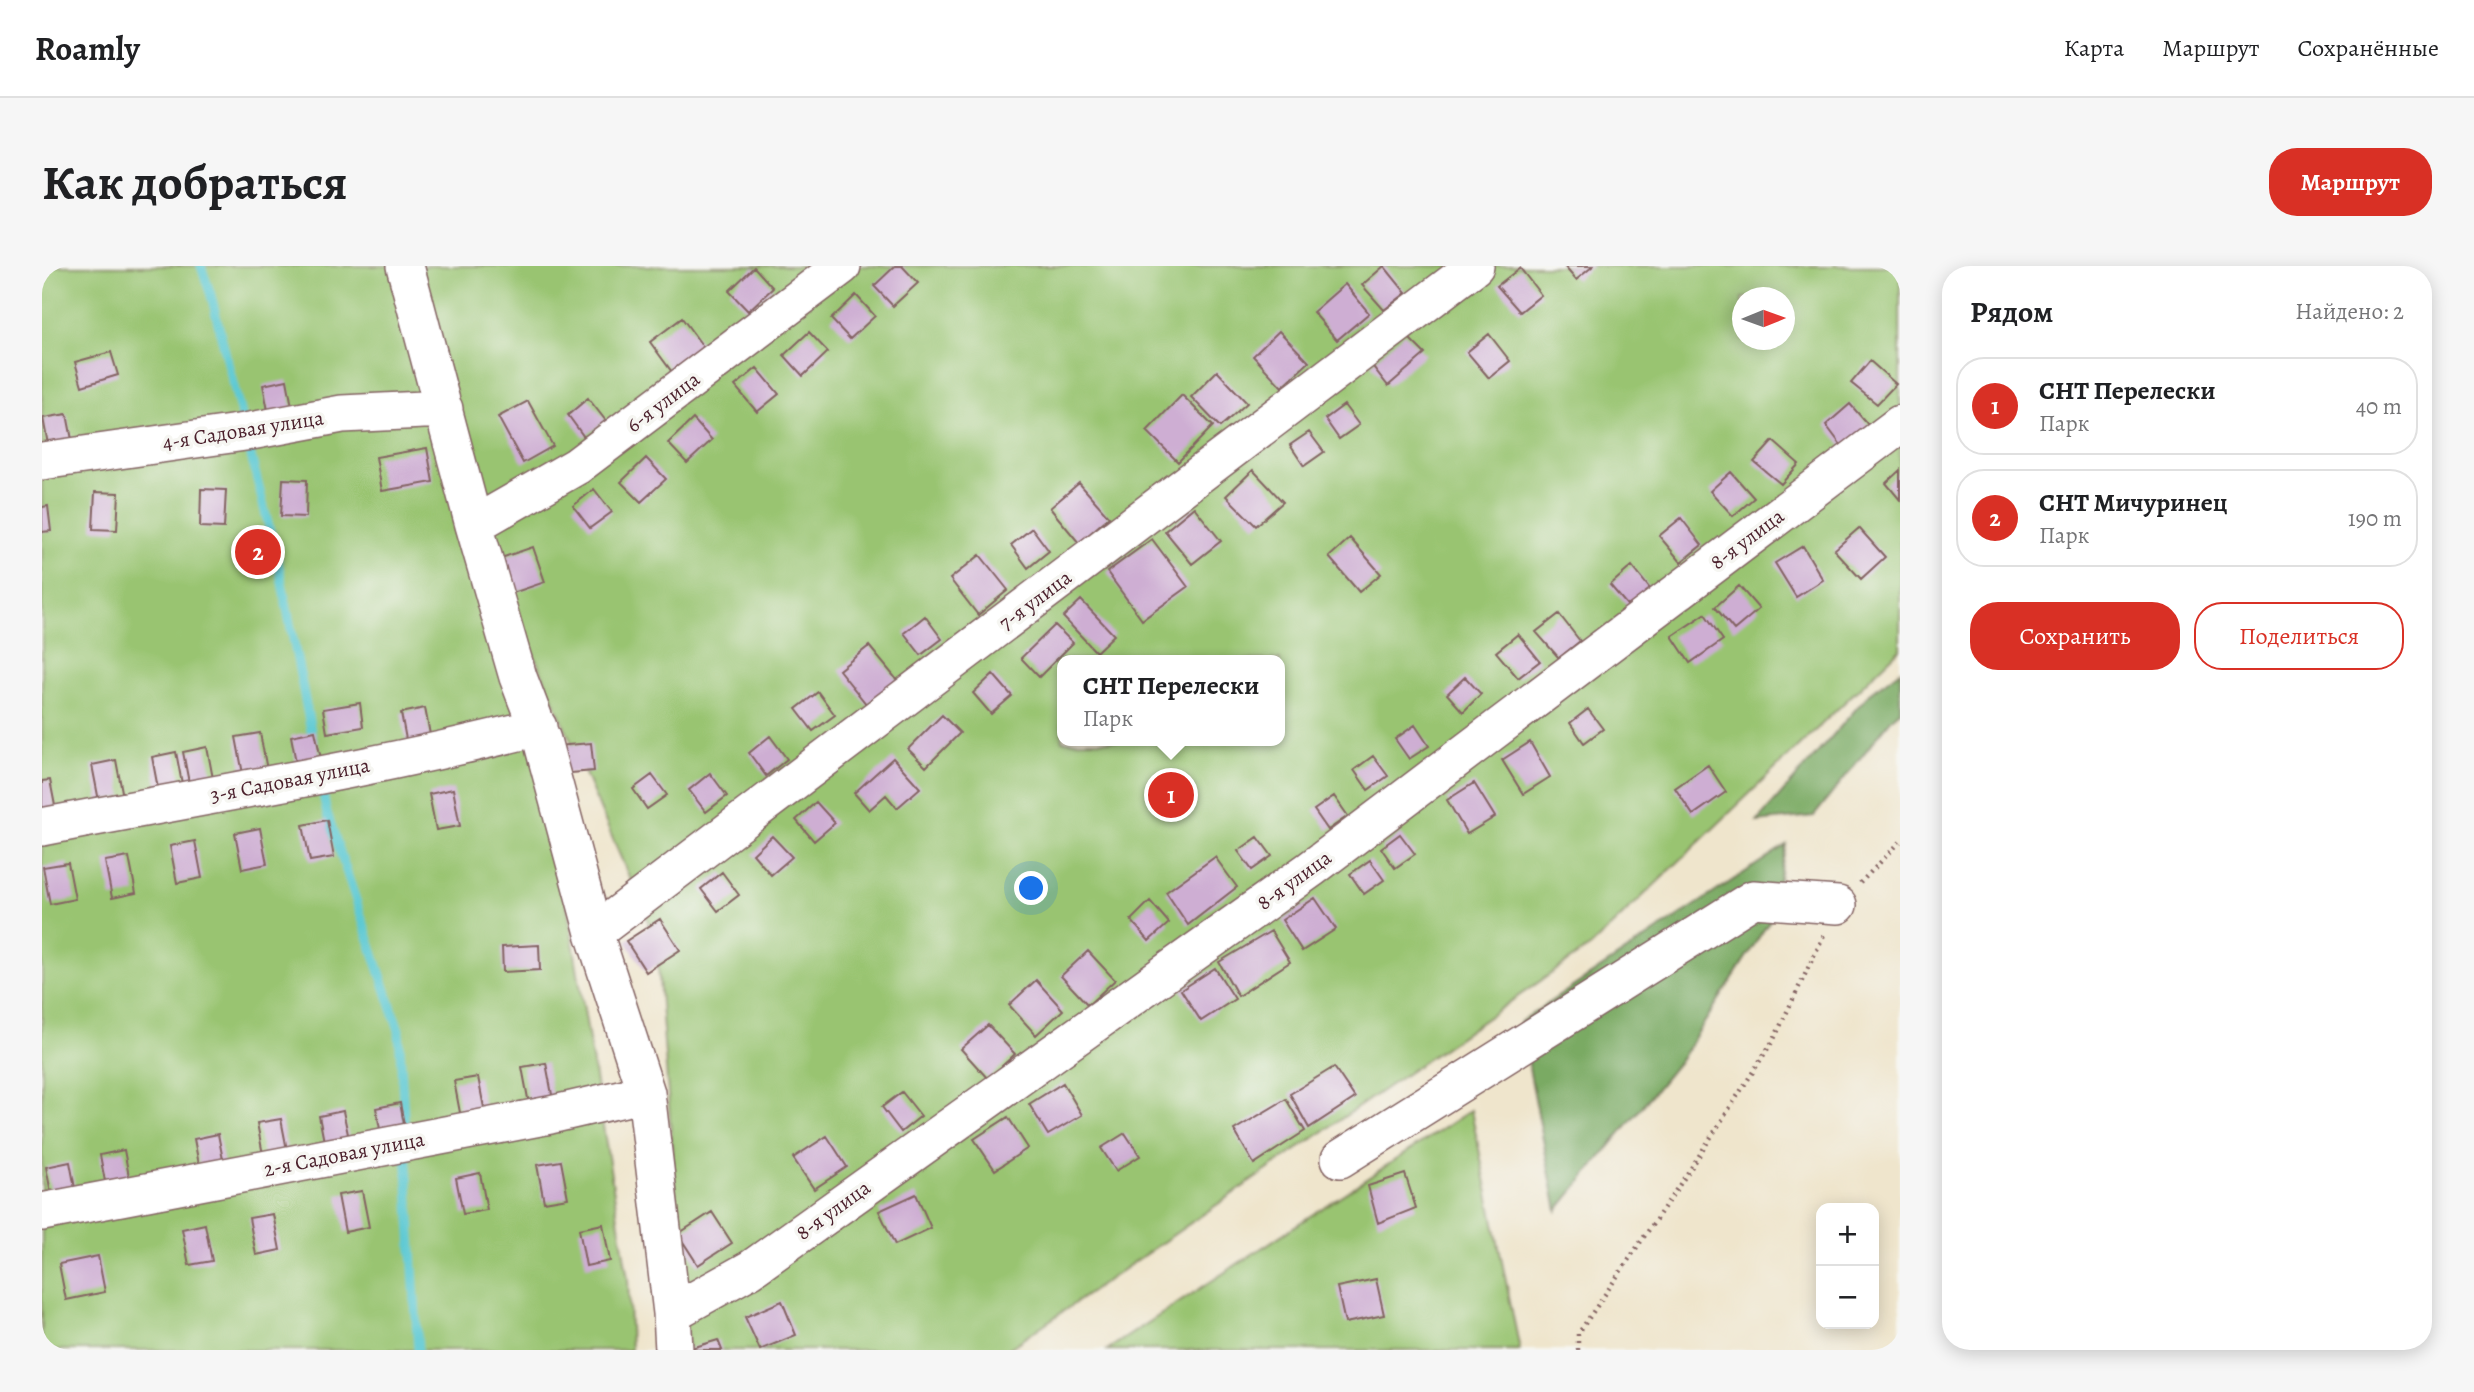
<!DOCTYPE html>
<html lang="ru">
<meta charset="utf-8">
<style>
:root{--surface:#fff;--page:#f6f6f6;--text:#202124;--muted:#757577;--line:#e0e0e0;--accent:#d93025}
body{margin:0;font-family:Alegreya,serif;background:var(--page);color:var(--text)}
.controls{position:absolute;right:21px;bottom:21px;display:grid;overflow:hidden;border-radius:14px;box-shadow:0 4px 18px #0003}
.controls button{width:63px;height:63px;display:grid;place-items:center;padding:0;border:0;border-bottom:2px solid var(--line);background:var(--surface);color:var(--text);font:35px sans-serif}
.compass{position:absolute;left:1690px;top:21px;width:63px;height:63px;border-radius:50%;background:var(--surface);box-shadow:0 4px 18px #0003;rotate:89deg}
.you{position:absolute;left:990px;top:623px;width:24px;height:24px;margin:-18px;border:5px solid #fff;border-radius:50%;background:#1a73e8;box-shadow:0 0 0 10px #1a73e833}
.badge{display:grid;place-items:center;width:46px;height:46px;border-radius:50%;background:var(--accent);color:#fff;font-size:23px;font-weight:700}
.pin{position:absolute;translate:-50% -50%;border:4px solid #fff;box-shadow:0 2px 7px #0006}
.popup{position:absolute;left:1015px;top:389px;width:228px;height:91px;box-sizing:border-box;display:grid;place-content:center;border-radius:14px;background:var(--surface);filter:drop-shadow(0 2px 5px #0005);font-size:23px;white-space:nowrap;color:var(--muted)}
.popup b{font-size:26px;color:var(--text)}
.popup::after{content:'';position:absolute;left:50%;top:100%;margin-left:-14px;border:14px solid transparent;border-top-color:var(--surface)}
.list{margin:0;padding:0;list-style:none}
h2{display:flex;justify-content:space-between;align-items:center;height:91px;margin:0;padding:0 28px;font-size:30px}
h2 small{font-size:23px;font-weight:400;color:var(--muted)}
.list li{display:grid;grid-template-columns:46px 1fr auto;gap:21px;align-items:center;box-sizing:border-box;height:98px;margin:0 14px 14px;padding:0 14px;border:2px solid var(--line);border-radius:28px}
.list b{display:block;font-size:26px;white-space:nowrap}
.list p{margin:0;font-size:23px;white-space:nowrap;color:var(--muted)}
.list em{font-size:23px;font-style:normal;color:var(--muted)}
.actions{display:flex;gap:14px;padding:21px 28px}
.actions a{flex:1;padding:16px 0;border:2px solid var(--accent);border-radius:28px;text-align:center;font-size:24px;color:var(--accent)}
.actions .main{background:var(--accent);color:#fff}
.map{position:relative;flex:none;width:1858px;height:1084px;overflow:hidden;border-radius:28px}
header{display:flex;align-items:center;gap:42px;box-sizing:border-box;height:98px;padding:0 35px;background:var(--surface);border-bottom:2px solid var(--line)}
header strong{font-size:33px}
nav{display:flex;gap:38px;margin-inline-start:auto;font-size:24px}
.intro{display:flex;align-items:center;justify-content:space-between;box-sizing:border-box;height:168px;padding:0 42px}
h1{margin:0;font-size:49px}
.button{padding:18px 32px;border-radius:28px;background:var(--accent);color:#fff;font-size:24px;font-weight:700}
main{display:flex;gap:42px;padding:0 42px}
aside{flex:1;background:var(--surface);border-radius:28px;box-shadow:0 4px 18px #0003}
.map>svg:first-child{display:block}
.green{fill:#99c471;stroke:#72724e;stroke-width:2;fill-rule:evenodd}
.forest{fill:#7aaa63;stroke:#626447;stroke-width:2}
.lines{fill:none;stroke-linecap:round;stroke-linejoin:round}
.stream{stroke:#5dc9d3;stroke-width:9}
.building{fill:#ceaed3}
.minor-casing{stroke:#846463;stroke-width:40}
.path{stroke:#846463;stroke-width:4.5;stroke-dasharray:2 5;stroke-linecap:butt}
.minor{stroke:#fff;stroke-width:37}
.labels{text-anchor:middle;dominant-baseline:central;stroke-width:7;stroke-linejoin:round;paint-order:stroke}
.street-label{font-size:21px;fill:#4a1f2b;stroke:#f6f6f2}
</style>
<header>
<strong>Roamly</strong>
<nav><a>Карта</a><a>Маршрут</a><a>Сохранённые</a></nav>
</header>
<div class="intro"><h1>Как добраться</h1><a class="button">Маршрут</a></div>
<main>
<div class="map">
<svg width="1858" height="1084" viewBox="0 0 1858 1084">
<rect width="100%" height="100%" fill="#f6f6f2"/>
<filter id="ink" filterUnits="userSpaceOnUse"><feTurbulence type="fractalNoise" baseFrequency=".0143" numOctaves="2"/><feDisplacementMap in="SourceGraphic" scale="14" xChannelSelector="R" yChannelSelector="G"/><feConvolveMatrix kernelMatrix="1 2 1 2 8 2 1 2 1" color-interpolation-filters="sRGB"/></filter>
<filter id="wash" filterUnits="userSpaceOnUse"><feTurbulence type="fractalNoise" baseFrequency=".00686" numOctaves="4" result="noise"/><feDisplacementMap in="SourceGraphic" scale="28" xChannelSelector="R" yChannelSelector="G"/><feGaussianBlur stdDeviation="1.57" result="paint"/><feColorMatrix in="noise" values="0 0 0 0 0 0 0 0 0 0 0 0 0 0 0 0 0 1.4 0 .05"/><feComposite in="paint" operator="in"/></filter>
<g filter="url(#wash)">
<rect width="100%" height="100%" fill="#efe5cc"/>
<!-- green -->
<path class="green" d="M0 0H352L514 572 586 1013 589 1084H0Z
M368 0H1858V383L1549 680 965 1084H646L614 674 424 229ZM1700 32H1742V74H1700ZM1020 394H1238V475H1020Z
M1429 844 1478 1084H1065Z"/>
<!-- forest -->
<path class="forest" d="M1858 404V445L1851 451 1772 550 1715 556 1827 428Z
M1744 579 1728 654 1639 793 1515 945 1478 756Z"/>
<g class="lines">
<!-- stream -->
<path class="stream" d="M159 0 169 29 201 157
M205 174 237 301 271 475
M279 516 284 544 357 764 363 868
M364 885 376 1084"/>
</g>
<g id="blocks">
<!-- building -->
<path class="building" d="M853 0H860L876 17 851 40 832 20Z
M1342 0 1364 27 1342 44 1320 19Z
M1522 0H1551L1534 14Z
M712 1 731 22 706 45 687 25Z
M1478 2 1499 29 1478 46 1455 20Z
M1303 18 1327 47 1295 74 1271 46Z
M814 29 833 50 808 73 789 53Z
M640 52 662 82 630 106 608 76Z
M1237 65 1267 96 1240 121 1211 90Z
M767 66 786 86 761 110 742 89Z
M1362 67 1383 88 1346 120 1329 98Z
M1447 68 1468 95 1447 112 1425 86Z
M69 86 76 109 40 120 33 96Z
M1828 95 1854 118 1835 138 1809 117Z
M715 102 737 128 715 146 693 120Z
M1175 105 1205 137 1178 161 1149 131Z
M245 114 252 151 228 155 221 119Z
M1140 129 1171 160 1136 196 1105 165Z
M546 132 564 155 542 171 526 149Z
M486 135 511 180 481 197 456 151Z
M1808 138 1828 161 1802 183 1784 159Z
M1302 139 1317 159 1297 173 1283 153Z
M25 148 32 184 8 189 1 152Z
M651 153 670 174 645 197 626 177Z
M1267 166 1282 186 1262 200 1248 179Z
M1731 175 1757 198 1739 218 1712 196Z
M385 182 391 216 340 225 334 191Z
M604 192 624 213 599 236 579 216Z
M1211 204 1241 236 1214 260 1184 230Z
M1858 204V234L1844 217Z
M1689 206 1712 232 1691 250 1668 225Z
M241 213 265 214 264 251 239 250Z
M1037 217 1067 251 1037 277 1008 242Z
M159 223 184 224 182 262 158 261Z
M552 223 570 246 548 262 531 240Z
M53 226 77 227 75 264 51 263Z
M6 240 9 265 0 266V241Z
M1152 241 1179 275 1150 298 1123 265Z
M1639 252 1660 279 1639 296 1617 270Z
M990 262 1007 285 986 302 969 279Z
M1817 262 1843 291 1819 313 1792 284Z
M1308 272 1339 308 1317 326 1287 291Z
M1110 273 1146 321 1100 354 1065 306Z
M1761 280 1781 314 1754 331 1733 297Z
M491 281 503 316 465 329 453 294Z
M938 289 966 324 936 349 908 313Z
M1590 300 1612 328 1590 345 1568 319Z
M1697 320 1717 343 1692 364 1673 341Z
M1039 334 1072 369 1054 386 1021 351Z
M1517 348 1538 375 1517 392 1494 366Z
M1663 348 1681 374 1648 397 1630 370Z
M883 350 900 373 879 389 862 367Z
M1013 359 1031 377 997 411 979 392Z
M1476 368 1498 395 1476 412 1454 386Z
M827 380 856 415 825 439 797 404Z
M951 408 970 430 949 448 931 427Z
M1423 411 1439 428 1421 446 1405 428Z
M776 426 793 449 771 465 754 443Z
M318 437 321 461 285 467 281 443Z
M383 442 390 479 366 484 359 447Z
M1546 443 1561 463 1542 477 1528 457Z
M900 449 918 467 884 501 866 483Z
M1373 459 1387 480 1367 493 1353 473Z
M273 465 281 502 256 507 249 470Z
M218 467 225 504 201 508 194 471Z
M728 470 745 493 724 510 707 487Z
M1488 476 1508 511 1481 528 1460 494Z
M549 477 552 505 517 508 514 480Z
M165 481 172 518 148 522 141 486Z
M134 486 141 523 117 528 110 491Z
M1331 490 1346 510 1326 524 1312 504Z
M851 492 878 522 855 542 844 529 827 544 812 527Z
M74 494 81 531 57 535 50 499Z
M1666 499 1684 526 1651 549 1633 522Z
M668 507 685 530 664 546 647 524Z
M610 509 625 529 605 543 591 523Z
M8 514 15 550 0 553V515Z
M1432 517 1453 551 1425 568 1405 534Z
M411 523 418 560 394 564 387 528Z
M1292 530 1306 550 1286 564 1272 544Z
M774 536 793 557 772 575 754 554Z
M285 554 292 591 268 595 261 559Z
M218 562 225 598 200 603 193 567Z
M1358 568 1373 588 1353 602 1339 582Z
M730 570 750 591 729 609 711 588Z
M1216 571 1230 590 1210 604 1196 585Z
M153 575 160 612 135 617 128 580Z
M87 591 94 627 70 632 63 595Z
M1173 591 1195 621 1146 659 1124 626Z
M1328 594 1342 614 1322 628 1308 608Z
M26 597 33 633 8 638 1 601Z
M680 606 697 629 676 645 659 623Z
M1273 632 1294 663 1260 685 1240 654Z
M1108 635 1127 657 1107 675 1089 654Z
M618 653 638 684 604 706 584 675Z
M1229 665 1248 696 1196 730 1177 696Z
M497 679 498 704 461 706 460 681Z
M1046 685 1073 714 1046 739 1019 710Z
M1173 702 1193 733 1159 755 1139 724Z
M994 714 1021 744 994 769 967 739Z
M946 759 973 788 946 813 919 783Z
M504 797 511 834 487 838 480 801Z
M1292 801 1313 832 1267 862 1248 828Z
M436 811 443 847 419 852 412 815Z
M1021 817 1040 849 1006 869 987 838Z
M860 826 879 850 859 866 840 841Z
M1244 833 1263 865 1212 898 1192 864Z
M358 837 365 874 341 879 334 842Z
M301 845 309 882 284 886 277 850Z
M966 851 986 882 953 904 932 873Z
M239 853 246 889 222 894 215 857Z
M1083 867 1098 890 1074 905 1059 882Z
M176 868 183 904 159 909 152 873Z
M785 870 805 901 772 923 751 892Z
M82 884 89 921 65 926 58 889Z
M519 895 526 932 502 936 495 899Z
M28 896 35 933 11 937 4 901Z
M438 907 445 944 421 948 414 912Z
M1363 908 1374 942 1336 957 1326 920Z
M320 925 327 961 303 966 296 929Z
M874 928 889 962 853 979 837 945Z
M670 946 690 977 656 999 636 968Z
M231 948 238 984 214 989 207 952Z
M163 958 170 995 147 999 140 963Z
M561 958 568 995 544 1000 537 963Z
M56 990 63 1026 24 1034 17 998Z
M1334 1013 1342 1049 1303 1057 1295 1021Z
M740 1035 754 1069 718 1084 703 1051Z
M676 1074 680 1084H646V1083Z"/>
</g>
</g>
<g filter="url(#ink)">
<use href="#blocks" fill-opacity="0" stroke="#846463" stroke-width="2"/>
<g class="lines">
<defs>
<path id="minor" d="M363 0 432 259 476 411 500 474 552 667 604 827 630 1047 632 1084
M0 195 203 166 300 148 402 143
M432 259 535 200 800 0
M0 561C165 529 332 503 496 461
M552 667 1433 0
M1298 893 1711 633 1796 639
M0 946 508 849 604 827
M630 1047 709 1003 1269 603 1858 158"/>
</defs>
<!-- minor casing -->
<use href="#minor" class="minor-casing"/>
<!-- path -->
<path class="path" d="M1818 617 1858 576
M1536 1084V1068L1653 896 1732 773 1782 669"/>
<!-- minor -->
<use href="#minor" class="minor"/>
</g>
</g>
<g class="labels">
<!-- street labels -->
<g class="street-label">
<text transform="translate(621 136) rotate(-37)">6-я улица</text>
<text transform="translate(201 164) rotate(-9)">4-я Садовая улица</text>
<text transform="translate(1705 273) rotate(-37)">8-я улица</text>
<text transform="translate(993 334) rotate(-37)">7-я улица</text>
<text transform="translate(248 514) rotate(-11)">3-я Садовая улица</text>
<text transform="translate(1252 614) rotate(-36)">8-я улица</text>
<text transform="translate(302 888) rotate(-11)">2-я Садовая улица</text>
<text transform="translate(791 944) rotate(-36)">8-я улица</text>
</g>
</g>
</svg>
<div class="controls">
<button>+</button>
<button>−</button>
</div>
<svg class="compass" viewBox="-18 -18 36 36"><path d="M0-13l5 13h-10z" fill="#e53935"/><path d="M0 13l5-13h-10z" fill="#757577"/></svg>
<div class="you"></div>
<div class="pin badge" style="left:1129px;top:529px">1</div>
<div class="popup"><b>СНТ Перелески</b>Парк</div>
<div class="pin badge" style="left:216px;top:286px">2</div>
</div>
<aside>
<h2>Рядом<small>Найдено: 2</small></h2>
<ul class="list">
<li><span class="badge">1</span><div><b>СНТ Перелески</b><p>Парк</p></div><em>40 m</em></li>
<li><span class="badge">2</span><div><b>СНТ Мичуринец</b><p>Парк</p></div><em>190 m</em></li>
</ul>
<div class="actions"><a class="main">Сохранить</a><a>Поделиться</a></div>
</aside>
</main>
